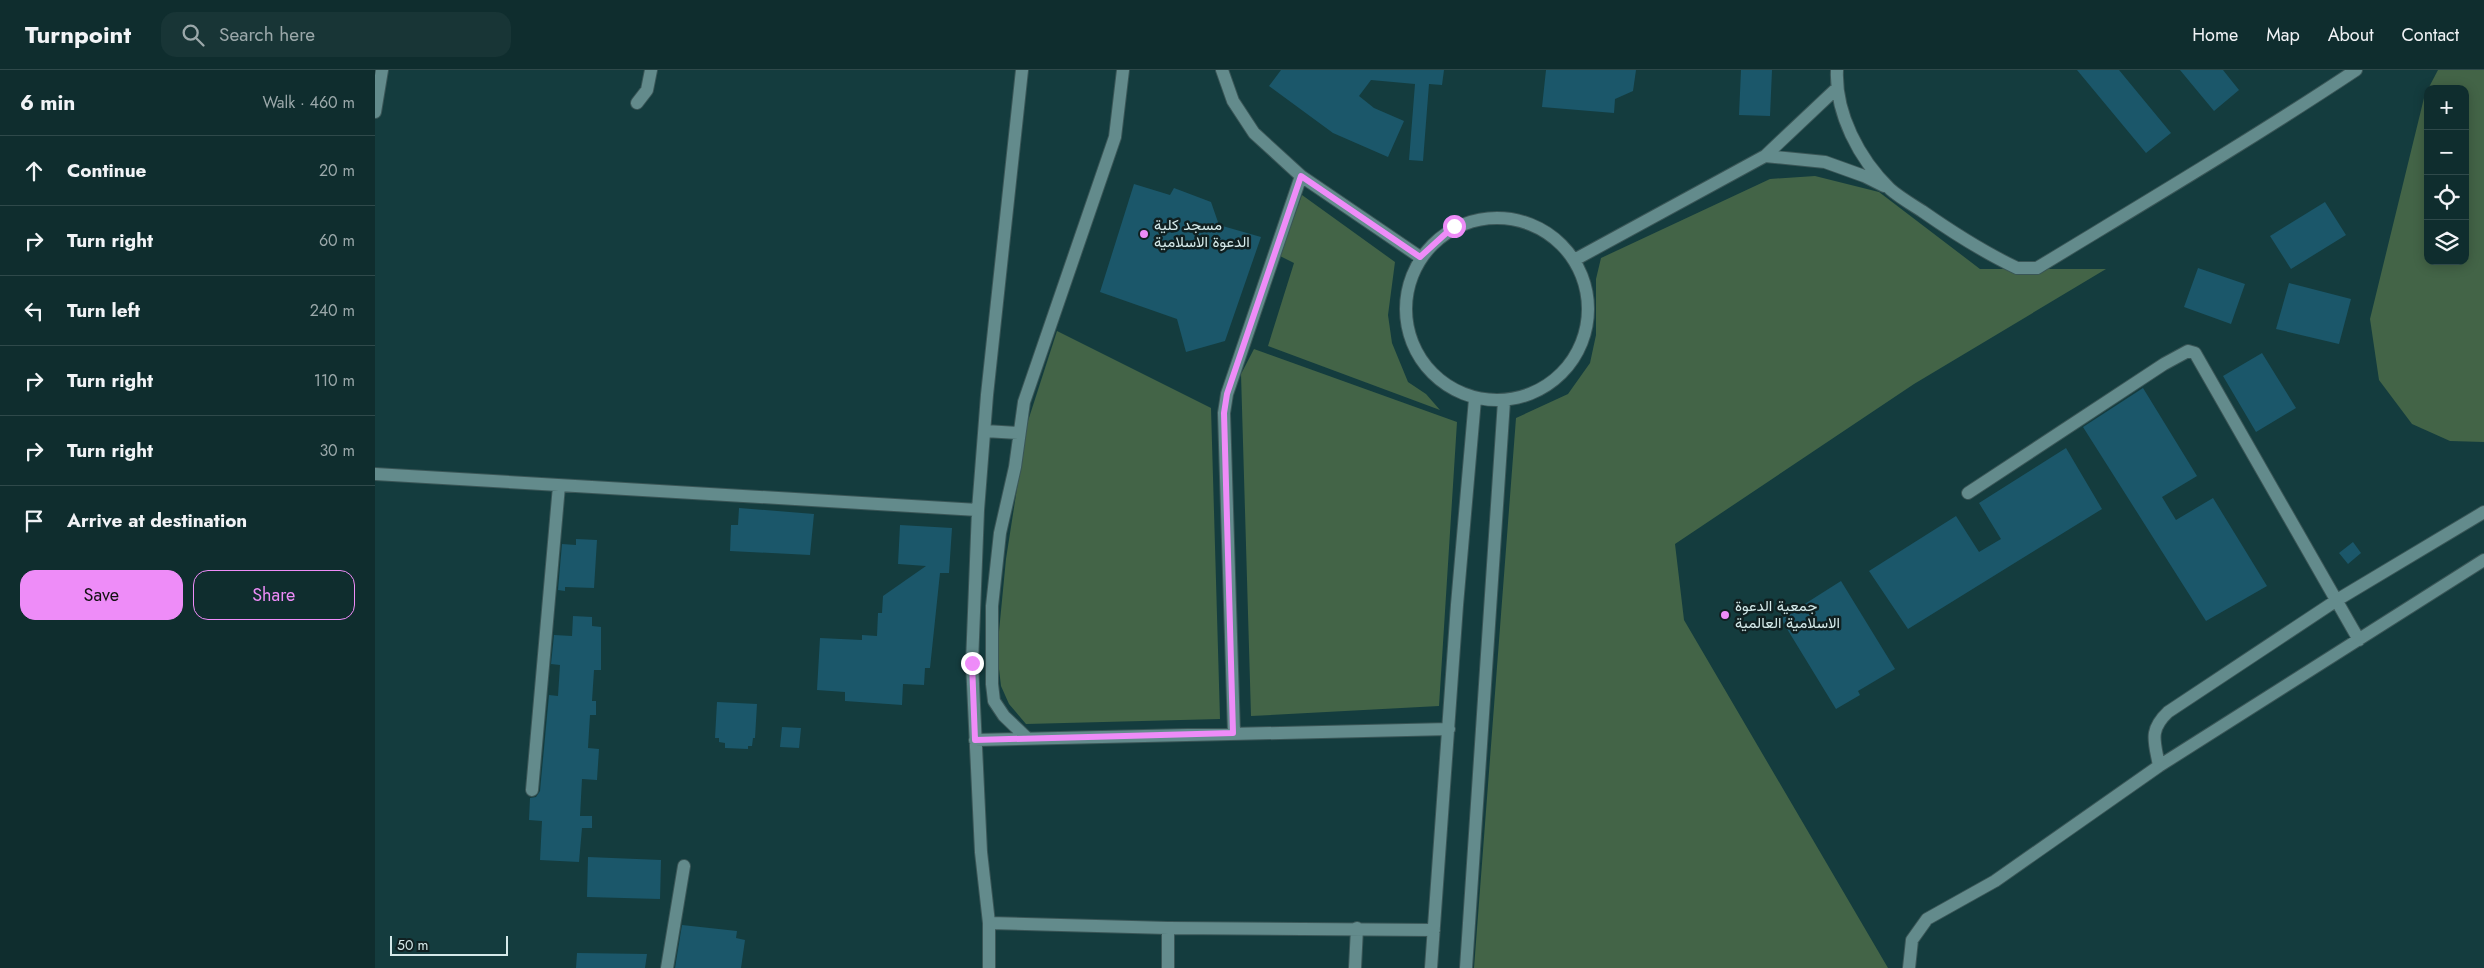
<!DOCTYPE html>
<meta charset="utf-8">
<style>
:root{--surface:#0f2d2e;--page:#183536;--text:#f1f3f6;--muted:#9ba8aa;--line:#2f494a;--accent:#ee8cf8}
body{margin:0;font-family:Jost,Vazirmatn,sans-serif;background:var(--page);color:var(--text)}
.controls{position:absolute;right:15px;top:15px;display:grid;overflow:hidden;border-radius:10px;box-shadow:0 2px 12px #0003}
.controls button{width:45px;height:45px;display:grid;place-items:center;padding:0;border:0;border-bottom:1px solid var(--line);background:var(--surface);color:var(--text);font:25px sans-serif}
.scale{position:absolute;left:15px;bottom:12px;width:118px;box-sizing:border-box;padding-left:5px;border:2px solid #d5eaea;border-top:0;font-size:14px;line-height:18px;white-space:nowrap;color:#d5eaea;-webkit-text-stroke:4px #102021;paint-order:stroke}
.stop{position:absolute;width:15px;height:15px;margin:-11px;border:4px solid #ee8cf8;border-radius:50%;background:#fff}
.stop.end{background:#ee8cf8;border-color:#fff;box-shadow:0 1px 5px #0008}
.list{margin:0;padding:0;list-style:none}
h2{display:flex;justify-content:space-between;align-items:center;height:65px;margin:0;padding:0 20px;font-size:21px}
h2 small{font-size:16px;font-weight:400;color:var(--muted)}
.list li{display:grid;grid-template-columns:32px 1fr auto;gap:15px;align-items:center;box-sizing:border-box;height:70px;padding:0 20px;border-top:1px solid var(--line)}
.list b{display:block;font-size:19px;white-space:nowrap}
.list em{font-size:16px;font-style:normal;color:var(--muted)}
.actions{display:flex;gap:10px;padding:15px 20px}
.actions a{flex:1;padding:11px 0;border:1px solid var(--accent);border-radius:15px;text-align:center;font-size:18px;color:var(--accent)}
.actions .main{background:var(--accent);color:#111}
.icon{flex:none;width:28px;height:28px;fill:none;stroke:currentColor;stroke-width:2;stroke-linecap:round;stroke-linejoin:round}
.map{position:relative;flex:none;width:2109px;height:898px;overflow:hidden}
header{display:flex;align-items:center;gap:30px;box-sizing:border-box;height:70px;padding:0 25px;background:var(--surface);border-bottom:1px solid var(--line)}
header strong{font-size:24px}
nav{display:flex;gap:28px;margin-inline-start:auto;font-size:18px}
.search{width:350px;height:45px;background:var(--page);display:flex;align-items:center;gap:12px;box-sizing:border-box;padding:0 18px;border-radius:15px;color:var(--muted);font-size:19px}
main{display:flex}
aside{flex:1;background:var(--surface)}
.map>svg:first-child{display:block}
.green{fill:#436447}
.building{fill:#1b576a}
.lines{fill:none;stroke-linecap:round;stroke-linejoin:round}
.minor-casing{stroke:#3a5657;stroke-width:14}
.minor{stroke:#638b8c;stroke-width:12}
.route{stroke:#ee8cf8;stroke-width:6}
.poi-dot{fill:#ee8cf8;stroke:#102021;stroke-width:2}
.labels{text-anchor:middle;dominant-baseline:central;stroke-width:5;stroke-linejoin:round;paint-order:stroke}
.poi-label{font-size:15px;fill:#d5eaea;stroke:#102021;text-anchor:start}
</style>
<header>
<strong>Turnpoint</strong>
<div class="search"><svg class="icon" aria-label="search" viewBox="0 0 24 24"><circle cx="10" cy="10" r="6"/><path d="M15 15l6 6"/></svg>Search here</div>
<nav><a>Home</a><a>Map</a><a>About</a><a>Contact</a></nav>
</header>
<main>
<aside>
<h2>6 min<small>Walk · 460 m</small></h2>
<ul class="list">
<li><svg class="icon" aria-label="ahead" viewBox="0 0 24 24"><path d="M12 20V5M6 11l6-6 6 6"/></svg><div><b>Continue</b></div><em>20 m</em></li>
<li><svg class="icon" aria-label="right" viewBox="0 0 24 24"><path d="M7 20v-9h11M14 6l5 5-5 5"/></svg><div><b>Turn right</b></div><em>60 m</em></li>
<li><svg class="icon" aria-label="left" viewBox="0 0 24 24"><path d="M17 20v-9H6M10 6l-5 5 5 5"/></svg><div><b>Turn left</b></div><em>240 m</em></li>
<li><svg class="icon" aria-label="right" viewBox="0 0 24 24"><path d="M7 20v-9h11M14 6l5 5-5 5"/></svg><div><b>Turn right</b></div><em>110 m</em></li>
<li><svg class="icon" aria-label="right" viewBox="0 0 24 24"><path d="M7 20v-9h11M14 6l5 5-5 5"/></svg><div><b>Turn right</b></div><em>30 m</em></li>
<li><svg class="icon" aria-label="arrive" viewBox="0 0 24 24"><path d="M6 21V4h12l-3 4 3 4H6"/></svg><div><b>Arrive at destination</b></div></li>
</ul>
<div class="actions"><a class="main">Save</a><a>Share</a></div>
</aside>
<div class="map">
<svg width="2109" height="898" viewBox="0 0 2109 898">
<rect width="100%" height="100%" fill="#143c3e"/>
<!-- green -->
<path class="green" d="M2063 0H2109V372L2075 371 2037 354 2004 310 1995 249 2049 28 2053 20V191H2090V19H2053Z
M1440 106 1504 122 1605 199H1731L1539 314 1300 474 1309 550 1513 898H1099L1141 348 1193 324 1215 293 1221 265V209L1226 188 1395 109Z
M927 125 1020 192 1013 245 1017 273 1033 312 1051 324 1065 340 893 276 919 193 905 186Z
M682 261 836 338 845 649 651 654 634 634 626 616 622 582 631 489 652 354Z
M879 279 1082 352 1064 636 876 646 866 304Z"/>
<!-- building -->
<path class="building" d="M906 0H1069L1067 15 1054 14 1048 91 1034 90 1040 14 996 10 984 26 999 38 1029 51 1013 87 958 63 894 16Z
M1171 0H1261L1258 21 1240 29 1239 43 1167 37Z
M1366 0H1397L1395 46 1364 45Z
M1702 0H1744L1796 63 1771 83Z
M1805 0H1848L1864 20 1839 41Z
M759 114 795 125 799 118 836 132 844 155 886 167 850 271 811 282 802 249 725 222Z
M1950 132 1971 165 1916 199 1895 166Z
M1823 198 1870 214 1856 254 1809 237Z
M1914 213 1976 229 1964 274 1901 259Z
M1887 283 1921 338 1881 362 1848 306Z
M1768 318 1822 406 1787 427 1801 450 1838 428 1892 516 1831 551 1708 357Z
M1691 378 1727 439 1533 559 1494 501 1581 446 1604 482 1626 469 1604 433Z
M364 438 439 444 435 485 355 481 356 455H363Z
M525 455 577 458 574 503H565L555 598H550L549 615 528 614 527 635 470 631V622L442 620 445 568 487 570V565L502 566 503 543H507L508 526 551 496 523 494Z
M201 469 222 470 219 518 190 517V521L183 520 187 474 201 475Z
M1978 472 1986 483 1973 494 1964 483Z
M1466 511 1520 599 1483 621 1485 625 1461 639 1406 549Z
M198 546 217 547V556L226 557V600H219L217 631H221V645H215L213 678 224 679 222 710 207 709 205 746H217V758H207L204 792 165 790 167 751 154 750 155 728 161 727 165 721 174 625 183 626 185 595 176 594 179 565 197 566Z
M342 632 382 634 380 668H378L377 676H373V679L350 678V673L344 672V668H340Z
M407 657 426 658 424 678 405 677Z
M213 787 286 790 285 829 212 827Z
M307 855 362 861 361 868 370 870 366 898H300Z
M202 883 272 884 270 898H201Z"/>
<g class="lines">
<defs>
<path id="minor" d="M647 0 612 325 603 440 597 593 606 782 614 853 793 858 1059 860
M847 0 858 31 879 63 926 106
M1462 0C1460 43 1484 89 1515 119 1524 127 1536 134 1547 141 1577 162 1608 182 1642 198H1662C1769 133 1877 69 1981 0
M262 33 272 20 276 0
M0 42 7 0
M1390 86 1450 92 1489 106 1509 116
M1031 239a91 91 0 1 1 182 0a91 91 0 1 1-182 0Z
M1201 189 1390 86 1461 19
M610 361 644 363
M0 404 603 440
M1593 423 1789 294 1813 281 1820 283 1984 570
M859 663 849 343 852 324 926 106 1045 187
M651 667 629 646 619 631 617 614V536L625 463 640 397 649 332 740 67 748 0
M600 670 1074 659
M1784 696C1780 672 1773 661 1793 642L1962 530 2109 442
M157 720 184 416
M614 853V898
M292 898 309 796
M793 898V858
M980 898 982 858
M1056 898 1082 535 1100 329
M1091 898 1129 331
M1534 898 1537 870 1552 849 1620 811 1784 696 2109 490"/>
</defs>
<!-- minor casing -->
<use href="#minor" class="minor-casing"/>
<!-- minor -->
<use href="#minor" class="minor"/>
</g>
<g class="lines">
<!-- route -->
<path class="route" d="M597 593 600 670 858 663 849 343 852 324 926 106 1045 187 1079 156"/>
</g>
<!-- markers -->
<g class="poi-dot">
<circle cx="769" cy="164" r="5"/>
<circle cx="1350" cy="545" r="5"/>
</g>
<g class="labels">
<!-- poi labels -->
<g class="poi-label">
<text x="779" y="155">مسجد كلية<tspan x="779" dy="17">الدعوة الاسلامية</tspan></text>
<text x="1360" y="536">جمعية الدعوة<tspan x="1360" dy="17">الاسلامية العالمية</tspan></text>
</g>
</g>
</svg>
<div class="controls">
<button>+</button>
<button>−</button>
<button><svg class="icon" aria-label="locate" viewBox="0 0 24 24"><circle cx="12" cy="12" r="6"/><path d="M12 2v4M12 18v4M2 12h4M18 12h4"/></svg></button>
<button><svg class="icon" aria-label="layers" viewBox="0 0 24 24"><path d="M12 4l9 5-9 5-9-5zM3 14l9 5 9-5"/></svg></button>
</div>
<div class="scale">50 m</div>
<div class="stop" style="left:1079px;top:156px"></div>
<div class="stop end" style="left:597px;top:593px"></div>
</div>
</main>
